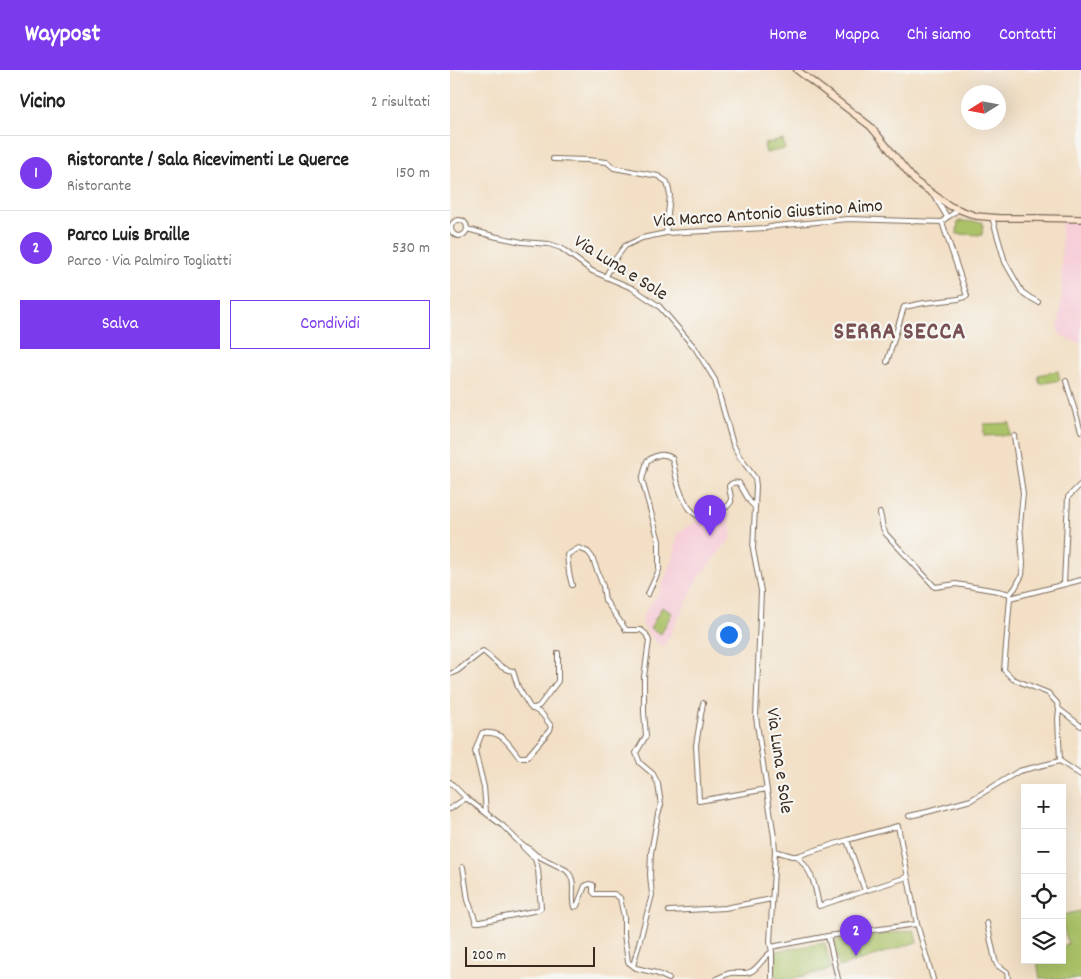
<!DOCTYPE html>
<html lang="it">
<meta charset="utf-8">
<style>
:root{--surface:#fff;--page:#f6f6f6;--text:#222;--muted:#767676;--line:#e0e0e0;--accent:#7c3aed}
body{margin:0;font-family:Dekko,sans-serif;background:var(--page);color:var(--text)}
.controls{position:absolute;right:15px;bottom:15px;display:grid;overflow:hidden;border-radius:0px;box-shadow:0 5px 20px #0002}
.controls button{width:45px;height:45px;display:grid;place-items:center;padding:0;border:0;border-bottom:1px solid var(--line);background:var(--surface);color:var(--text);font:25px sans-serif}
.compass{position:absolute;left:511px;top:15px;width:45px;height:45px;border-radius:50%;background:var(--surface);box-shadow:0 5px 20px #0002;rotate:259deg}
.scale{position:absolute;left:15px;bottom:12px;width:130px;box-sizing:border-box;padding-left:5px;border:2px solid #3b2a1e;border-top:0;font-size:14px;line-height:18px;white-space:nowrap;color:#3b2a1e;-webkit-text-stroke:4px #f6f6f2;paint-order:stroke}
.you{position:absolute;left:278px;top:564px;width:18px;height:18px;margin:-12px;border:4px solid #fff;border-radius:50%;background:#1a73e8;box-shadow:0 0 0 8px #1a73e833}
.badge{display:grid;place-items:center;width:32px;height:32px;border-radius:50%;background:var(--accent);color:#fff;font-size:16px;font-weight:700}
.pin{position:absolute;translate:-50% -41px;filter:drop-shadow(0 1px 2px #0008)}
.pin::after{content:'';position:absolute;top:26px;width:18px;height:15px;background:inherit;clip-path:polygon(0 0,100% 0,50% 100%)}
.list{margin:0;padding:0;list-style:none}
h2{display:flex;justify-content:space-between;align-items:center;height:65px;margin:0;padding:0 20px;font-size:21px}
h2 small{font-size:16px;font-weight:400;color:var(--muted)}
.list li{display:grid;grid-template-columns:32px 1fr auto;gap:15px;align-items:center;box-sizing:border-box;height:75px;padding:0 20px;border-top:1px solid var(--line)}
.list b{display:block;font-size:19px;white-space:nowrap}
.list p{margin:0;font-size:16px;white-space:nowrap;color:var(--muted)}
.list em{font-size:16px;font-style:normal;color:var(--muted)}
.actions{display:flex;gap:10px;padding:15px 20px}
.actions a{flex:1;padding:11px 0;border:1px solid var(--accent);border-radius:0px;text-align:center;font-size:18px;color:var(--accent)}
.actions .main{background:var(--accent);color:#fff}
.icon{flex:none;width:28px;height:28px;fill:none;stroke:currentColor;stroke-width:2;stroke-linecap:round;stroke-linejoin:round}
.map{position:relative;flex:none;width:631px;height:909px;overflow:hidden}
header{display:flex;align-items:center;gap:30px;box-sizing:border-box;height:70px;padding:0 25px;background:var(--accent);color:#fff}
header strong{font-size:24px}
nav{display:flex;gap:28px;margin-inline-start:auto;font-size:18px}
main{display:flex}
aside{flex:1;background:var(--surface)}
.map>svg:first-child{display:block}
.built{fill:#f6cfd9}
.green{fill:#abc267;stroke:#737642}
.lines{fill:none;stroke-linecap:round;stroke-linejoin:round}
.street-casing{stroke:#7b6958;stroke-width:6}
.secondary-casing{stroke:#7b6958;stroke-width:8}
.street{stroke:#fff;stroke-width:4}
.secondary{stroke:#fbe5cf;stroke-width:5.5}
.labels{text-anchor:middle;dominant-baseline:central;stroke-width:4.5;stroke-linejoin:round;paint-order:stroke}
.street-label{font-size:19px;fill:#3b2a1e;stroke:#f6f6f2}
.district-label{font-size:24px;font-weight:bold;letter-spacing:1px;fill:#785052;stroke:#f6f6f2}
</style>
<header>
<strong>Waypost</strong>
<nav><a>Home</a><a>Mappa</a><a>Chi siamo</a><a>Contatti</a></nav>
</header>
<main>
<aside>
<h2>Vicino<small>2 risultati</small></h2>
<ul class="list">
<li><span class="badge">1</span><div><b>Ristorante / Sala Ricevimenti Le Querce</b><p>Ristorante</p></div><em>150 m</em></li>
<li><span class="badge">2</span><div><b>Parco Luis Braille</b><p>Parco · Via Palmiro Togliatti</p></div><em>530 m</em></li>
</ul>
<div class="actions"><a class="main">Salva</a><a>Condividi</a></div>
</aside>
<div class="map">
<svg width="631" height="909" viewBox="0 0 631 909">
<rect width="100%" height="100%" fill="#f6f6f2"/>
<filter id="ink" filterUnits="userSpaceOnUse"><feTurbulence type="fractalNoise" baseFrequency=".02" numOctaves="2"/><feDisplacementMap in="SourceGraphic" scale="10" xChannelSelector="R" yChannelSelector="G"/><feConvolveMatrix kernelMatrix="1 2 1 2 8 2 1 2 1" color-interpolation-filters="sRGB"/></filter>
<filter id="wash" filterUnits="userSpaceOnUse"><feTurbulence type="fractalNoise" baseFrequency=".0096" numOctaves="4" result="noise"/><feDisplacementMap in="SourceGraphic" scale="20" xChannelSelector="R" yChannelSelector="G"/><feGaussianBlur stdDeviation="1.12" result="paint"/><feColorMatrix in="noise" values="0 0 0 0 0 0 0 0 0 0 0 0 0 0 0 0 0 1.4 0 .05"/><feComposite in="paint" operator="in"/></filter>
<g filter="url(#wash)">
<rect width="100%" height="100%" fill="#f2dfc5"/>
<!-- built -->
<path class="built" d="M611 151 631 152V273H627L612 266 608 261 612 221Z
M278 443 282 467 249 507 214 577 208 574 199 565 193 555V545L209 523 224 485 227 464 244 452 253 450 260 446 268 444Z"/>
<!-- green -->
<path class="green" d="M333 70 335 79 316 83 314 74Z
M508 151 533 152 532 165 507 164Z
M608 301 610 310 590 314 588 305Z
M560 353V365L534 366V354Z
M212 537 222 543 211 564 200 558Z
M631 841V909H590L587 890H612V876L618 874 612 851V845Z
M464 860 467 872 389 897 384 871Z
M375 873 381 899 341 909H325L326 881Z"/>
</g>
<g filter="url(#ink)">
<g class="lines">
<defs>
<path id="street" d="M103 89 137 90 157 92 164 98 208 106 217 112 220 125 216 163
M485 127 497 147
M542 147 555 192 572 222 579 227 588 232
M1 158a8 8 0 1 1 16 0a8 8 0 1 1-16 0Z
M17 159 47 167 72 172 99 174 111 178 142 201 182 218 209 236 245 278 265 310 283 374 289 386 305 408 306 416 303 479 311 521 306 647 324 767 325 781 320 872 322 882V909
M156 206 166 188 175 176 192 168 216 163 316 158 326 156 398 149 492 152C496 146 505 145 507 139
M437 292 454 237 474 233 509 229 517 226 492 152
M616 311 631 361
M430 443 433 458 436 464 485 517 506 514 548 521 560 524V528
M614 514 618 427 631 414
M122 515 119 503 117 485 129 478 138 482 142 487 153 516 155 530 176 560H191L196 564 199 571 194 607V642L196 666 186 683 190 693 203 704 208 714 211 735 208 744 201 783 200 805 202 825 183 896
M198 524 209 500V471L192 410 197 391C206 385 213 382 222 388 226 403 227 419 236 433 239 439 247 448 254 448 259 448 279 437 281 432 282 427 279 421 279 416 282 412 285 412 289 413L300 432 305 437
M560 524 565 518 572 505 573 493 570 455 573 423 564 366
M560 528 554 600 563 609 598 623 607 633 609 639 631 656
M560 528 631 510
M0 604 7 601 33 581C42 588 51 600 63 601L68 617 80 637 92 644 101 656 100 660 77 687H69C57 672 53 661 32 663L25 681 34 717 36 742
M253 633 246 675 249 731 317 719
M82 639 89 636 108 611V583
M610 691 631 705
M0 712 16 728 53 756 72 775 77 777 86 785 116 800C128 811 120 824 124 837L127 836 135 816 139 814 143 815V822L145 824H164L170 828 174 847V864L178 892 186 898 206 903 219 909
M0 739 16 728
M459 746 477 742 521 730 569 701 610 691 608 649 609 639
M397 770 415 821
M325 781 342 786H347L397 770 448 756 467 854 483 909
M347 786C363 802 365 815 369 836L457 807
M13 797 18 830 26 852H30L88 840 91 838 88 799 85 789 73 777
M219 841 275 838 322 829
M537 853 545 890 547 895 557 902 558 909
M378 866 388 909
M321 877 378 866 467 854
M266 909C271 907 276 904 281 903 288 902 296 905 302 901 310 896 314 886 322 882"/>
<path id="secondary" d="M347 0 420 56 431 69 465 111 500 136 526 146 549 148H586L631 149"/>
</defs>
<!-- street casing -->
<use href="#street" class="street-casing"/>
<!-- secondary casing -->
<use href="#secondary" class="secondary-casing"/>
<!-- street -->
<use href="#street" class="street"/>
<!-- secondary -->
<use href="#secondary" class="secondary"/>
</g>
</g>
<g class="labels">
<!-- street labels -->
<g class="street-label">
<text transform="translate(318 145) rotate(-4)">Via Marco Antonio Giustino Aimo</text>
<text transform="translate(170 199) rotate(32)">Via Luna e Sole</text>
<text transform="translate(328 691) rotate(82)">Via Luna e Sole</text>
</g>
<!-- district labels -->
<g class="district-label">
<text x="450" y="263">SERRA SECCA</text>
</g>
</g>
</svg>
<div class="controls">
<button>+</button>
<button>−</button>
<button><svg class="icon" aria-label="locate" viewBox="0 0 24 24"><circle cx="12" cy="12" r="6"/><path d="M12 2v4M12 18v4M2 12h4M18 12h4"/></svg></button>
<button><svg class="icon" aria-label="layers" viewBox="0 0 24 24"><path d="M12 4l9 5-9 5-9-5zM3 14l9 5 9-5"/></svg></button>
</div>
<svg class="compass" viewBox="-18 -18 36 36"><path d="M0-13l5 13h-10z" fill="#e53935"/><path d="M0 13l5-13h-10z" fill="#767676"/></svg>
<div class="scale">200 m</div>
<div class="you"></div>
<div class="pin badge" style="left:260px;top:466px">1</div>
<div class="pin badge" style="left:406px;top:886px">2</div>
</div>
</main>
